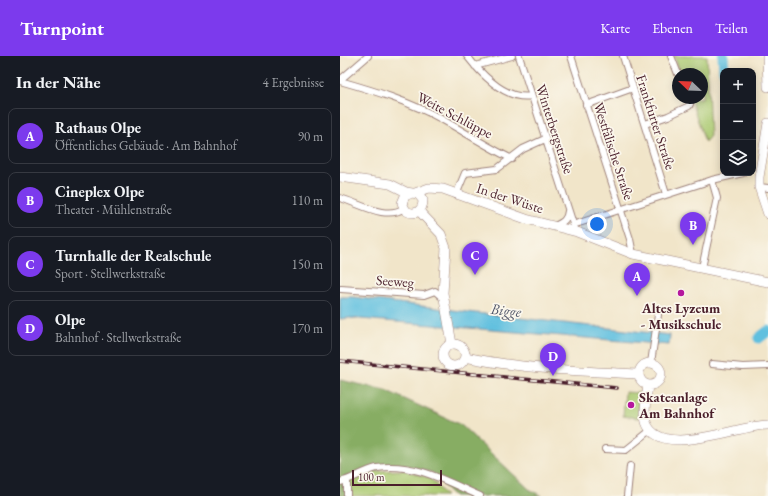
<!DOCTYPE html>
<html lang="de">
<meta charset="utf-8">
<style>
:root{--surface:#171b24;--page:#20242c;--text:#f1f3f6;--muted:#9ea1a6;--line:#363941;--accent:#7c3aed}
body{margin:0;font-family:"EB Garamond",serif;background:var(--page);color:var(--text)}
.controls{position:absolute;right:12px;top:12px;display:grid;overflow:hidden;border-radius:8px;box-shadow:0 2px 10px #0003}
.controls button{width:36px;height:36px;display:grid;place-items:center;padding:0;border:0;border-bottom:1px solid var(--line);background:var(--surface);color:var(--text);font:20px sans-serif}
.compass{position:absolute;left:332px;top:12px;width:36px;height:36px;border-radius:50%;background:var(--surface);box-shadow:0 2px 10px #0003;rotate:293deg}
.scale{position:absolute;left:12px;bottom:10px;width:90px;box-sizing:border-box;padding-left:4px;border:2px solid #4a1f2b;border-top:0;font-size:11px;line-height:14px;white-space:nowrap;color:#4a1f2b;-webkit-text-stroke:3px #fbf7ec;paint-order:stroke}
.you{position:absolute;left:257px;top:168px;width:14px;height:14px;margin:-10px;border:3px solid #fff;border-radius:50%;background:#1a73e8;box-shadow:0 0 0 6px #1a73e833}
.badge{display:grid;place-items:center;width:26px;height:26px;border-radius:50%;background:var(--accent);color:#fff;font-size:13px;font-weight:700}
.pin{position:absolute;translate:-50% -33px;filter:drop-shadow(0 1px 2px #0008)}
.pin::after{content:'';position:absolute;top:21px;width:14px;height:12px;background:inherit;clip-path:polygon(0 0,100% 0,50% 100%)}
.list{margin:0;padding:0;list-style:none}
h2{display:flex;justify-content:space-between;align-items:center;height:52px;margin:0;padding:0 16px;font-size:17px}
h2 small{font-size:13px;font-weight:400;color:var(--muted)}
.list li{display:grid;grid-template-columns:26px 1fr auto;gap:12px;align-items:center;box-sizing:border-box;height:56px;margin:0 8px 8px;padding:0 8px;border:1px solid var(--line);border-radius:8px}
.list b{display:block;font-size:15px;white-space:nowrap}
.list p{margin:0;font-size:13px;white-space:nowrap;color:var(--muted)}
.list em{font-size:13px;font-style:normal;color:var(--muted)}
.icon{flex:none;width:22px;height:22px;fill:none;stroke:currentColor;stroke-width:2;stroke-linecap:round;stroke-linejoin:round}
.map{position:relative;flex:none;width:428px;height:440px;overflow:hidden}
header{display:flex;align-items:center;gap:24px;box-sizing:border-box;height:56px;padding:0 20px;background:var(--accent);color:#fff}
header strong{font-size:19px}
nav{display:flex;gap:22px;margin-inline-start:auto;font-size:14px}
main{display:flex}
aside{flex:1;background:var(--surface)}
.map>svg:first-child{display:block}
.green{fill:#aac971;stroke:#7a744e}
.forest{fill:#87ad63;stroke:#686647}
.water{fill:#61c0df;stroke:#567085}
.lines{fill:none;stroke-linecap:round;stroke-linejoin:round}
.river{stroke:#61c0df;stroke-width:11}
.street-casing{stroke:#9e827a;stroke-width:8}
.secondary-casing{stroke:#9e827a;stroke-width:10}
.street{stroke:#fff;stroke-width:6}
.secondary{stroke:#fff;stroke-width:9}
.rail-casing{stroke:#4a1f2b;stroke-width:3.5}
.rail{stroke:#fbf7ec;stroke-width:2;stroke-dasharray:6;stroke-linecap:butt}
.poi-dot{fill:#b5179e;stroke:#fbf7ec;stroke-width:1.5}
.labels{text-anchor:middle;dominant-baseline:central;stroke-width:3.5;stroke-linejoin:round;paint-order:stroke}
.street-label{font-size:14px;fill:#4a1f2b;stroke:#fbf7ec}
.poi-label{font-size:14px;font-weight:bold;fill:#4a1f2b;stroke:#fbf7ec}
.water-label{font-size:15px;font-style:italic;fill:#52576a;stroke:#fbf7ec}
</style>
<header>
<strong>Turnpoint</strong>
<nav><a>Karte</a><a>Ebenen</a><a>Teilen</a></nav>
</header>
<main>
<aside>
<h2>In der Nähe<small>4 Ergebnisse</small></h2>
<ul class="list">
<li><span class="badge">A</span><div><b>Rathaus Olpe</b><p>Öffentliches Gebäude · Am Bahnhof</p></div><em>90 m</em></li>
<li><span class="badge">B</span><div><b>Cineplex Olpe</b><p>Theater · Mühlenstraße</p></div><em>110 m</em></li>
<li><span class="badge">C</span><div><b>Turnhalle der Realschule</b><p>Sport · Stellwerkstraße</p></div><em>150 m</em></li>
<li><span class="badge">D</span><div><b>Olpe</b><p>Bahnhof · Stellwerkstraße</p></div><em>170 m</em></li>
</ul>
</aside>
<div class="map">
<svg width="428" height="440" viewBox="0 0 428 440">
<rect width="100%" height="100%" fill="#fbf7ec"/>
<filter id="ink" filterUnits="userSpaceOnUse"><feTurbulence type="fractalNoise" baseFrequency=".025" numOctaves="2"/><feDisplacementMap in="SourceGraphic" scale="8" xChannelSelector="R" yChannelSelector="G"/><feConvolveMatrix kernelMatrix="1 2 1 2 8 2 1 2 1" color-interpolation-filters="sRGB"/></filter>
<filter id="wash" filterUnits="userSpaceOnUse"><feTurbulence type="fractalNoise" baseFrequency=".012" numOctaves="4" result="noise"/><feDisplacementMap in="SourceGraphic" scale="16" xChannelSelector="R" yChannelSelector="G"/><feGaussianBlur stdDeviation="0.9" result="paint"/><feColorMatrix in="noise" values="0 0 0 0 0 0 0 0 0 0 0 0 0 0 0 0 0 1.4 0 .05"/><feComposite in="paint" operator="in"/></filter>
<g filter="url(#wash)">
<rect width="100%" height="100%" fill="#f1e5c9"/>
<!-- green -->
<path class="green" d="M334 0H367L370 80 365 86 350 42H362V18H341Z
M285 336 300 337 298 362 283 360Z
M64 414 90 422 106 440H7V424L37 415Z"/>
<!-- forest -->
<path class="forest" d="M0 324 45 334 121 369 189 433 202 440H115L110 437 93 417 66 409H49L8 424 7 440H0Z"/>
<!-- water -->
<path class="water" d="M0 241H13L127 256 330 279 329 289 9 262 0 263Z"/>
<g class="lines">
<!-- river -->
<path class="river" d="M383 0 384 15
M419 282 428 275"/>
</g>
</g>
<g filter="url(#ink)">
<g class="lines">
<defs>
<path id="street" d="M127 0C142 19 166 45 192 40
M179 0 234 171 237 176
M231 0 290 183 293 198
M283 0 326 138
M331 0 338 18
M135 10 172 0
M0 24 28 0
M0 25C35 35 71 46 103 64 126 77 148 91 172 103
M246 49 293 32
M305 68 328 60 349 50 350 48 348 42
M419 131 428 132
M116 139 125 117 157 113 183 93 205 83
M0 142C19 147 46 165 64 152
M236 168 372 124 403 117
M215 170C223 166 227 164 228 155
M362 212 377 142 372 124
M1 233 84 239 95 235 103 242
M311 307 318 259
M372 308 403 311 428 310
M265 393 286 394 311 374
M0 426C13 423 24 415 37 412 74 406 108 426 140 440
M7 440V424
M287 440 290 410"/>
<path id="secondary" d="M427 0 428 31
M428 67 419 121V131L428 158
M0 121 50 128 66 136 78 138 83 144C83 155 75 160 66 155L62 147 65 140 72 137
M75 137 89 132 103 133 186 163 237 176 293 198 428 226
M79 155 101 178 106 192 103 237 112 288
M103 299a11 11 0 1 1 22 0a11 11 0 1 1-22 0Z
M125 301C182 313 241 315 299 318
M299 318a11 11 0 1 1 22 0a11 11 0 1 1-22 0Z
M308 329C307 340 303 355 306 366 319 405 401 368 428 369"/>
</defs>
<!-- street casing -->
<use href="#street" class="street-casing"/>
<!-- secondary casing -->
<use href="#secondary" class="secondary-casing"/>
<!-- street -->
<use href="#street" class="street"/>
<!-- secondary -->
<use href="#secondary" class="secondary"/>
<defs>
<path id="rail" d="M0 305 277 332"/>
</defs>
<!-- rail casing -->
<use href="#rail" class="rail-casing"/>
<!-- rail -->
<use href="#rail" class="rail"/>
</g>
</g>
<!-- markers -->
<g class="poi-dot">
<circle cx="341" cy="237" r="4"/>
<circle cx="291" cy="349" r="4"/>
</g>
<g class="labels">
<!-- street labels -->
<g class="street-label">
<text transform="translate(115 59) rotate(28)">Weite Schlüppe</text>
<text transform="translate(316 66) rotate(72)">Frankfurter Straße</text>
<text transform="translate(215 73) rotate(72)">Winterbergstraße</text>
<text transform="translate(274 95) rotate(72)">Westfälische Straße</text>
<text transform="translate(170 142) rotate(18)">In der Wüste</text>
<text transform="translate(55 225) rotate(4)">Seeweg</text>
</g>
<!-- poi labels -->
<g class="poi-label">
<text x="341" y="252">Altes Lyzeum<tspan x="341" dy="16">- Musikschule</tspan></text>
<text x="299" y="341" text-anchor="start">Skateanlage<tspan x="299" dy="16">Am Bahnhof</tspan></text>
</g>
<!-- water labels -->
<g class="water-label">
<text transform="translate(166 254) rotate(6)">Bigge</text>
</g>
</g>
</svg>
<div class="controls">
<button>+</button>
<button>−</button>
<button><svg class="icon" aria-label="layers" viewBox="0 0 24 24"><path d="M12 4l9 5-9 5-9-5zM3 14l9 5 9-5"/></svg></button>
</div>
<svg class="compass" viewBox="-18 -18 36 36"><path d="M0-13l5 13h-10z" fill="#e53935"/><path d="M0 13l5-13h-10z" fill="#9ea1a6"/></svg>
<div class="scale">100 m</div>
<div class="you"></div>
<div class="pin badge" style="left:297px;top:240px">A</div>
<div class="pin badge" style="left:353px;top:189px">B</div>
<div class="pin badge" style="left:135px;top:219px">C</div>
<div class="pin badge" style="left:213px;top:320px">D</div>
</div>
</main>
